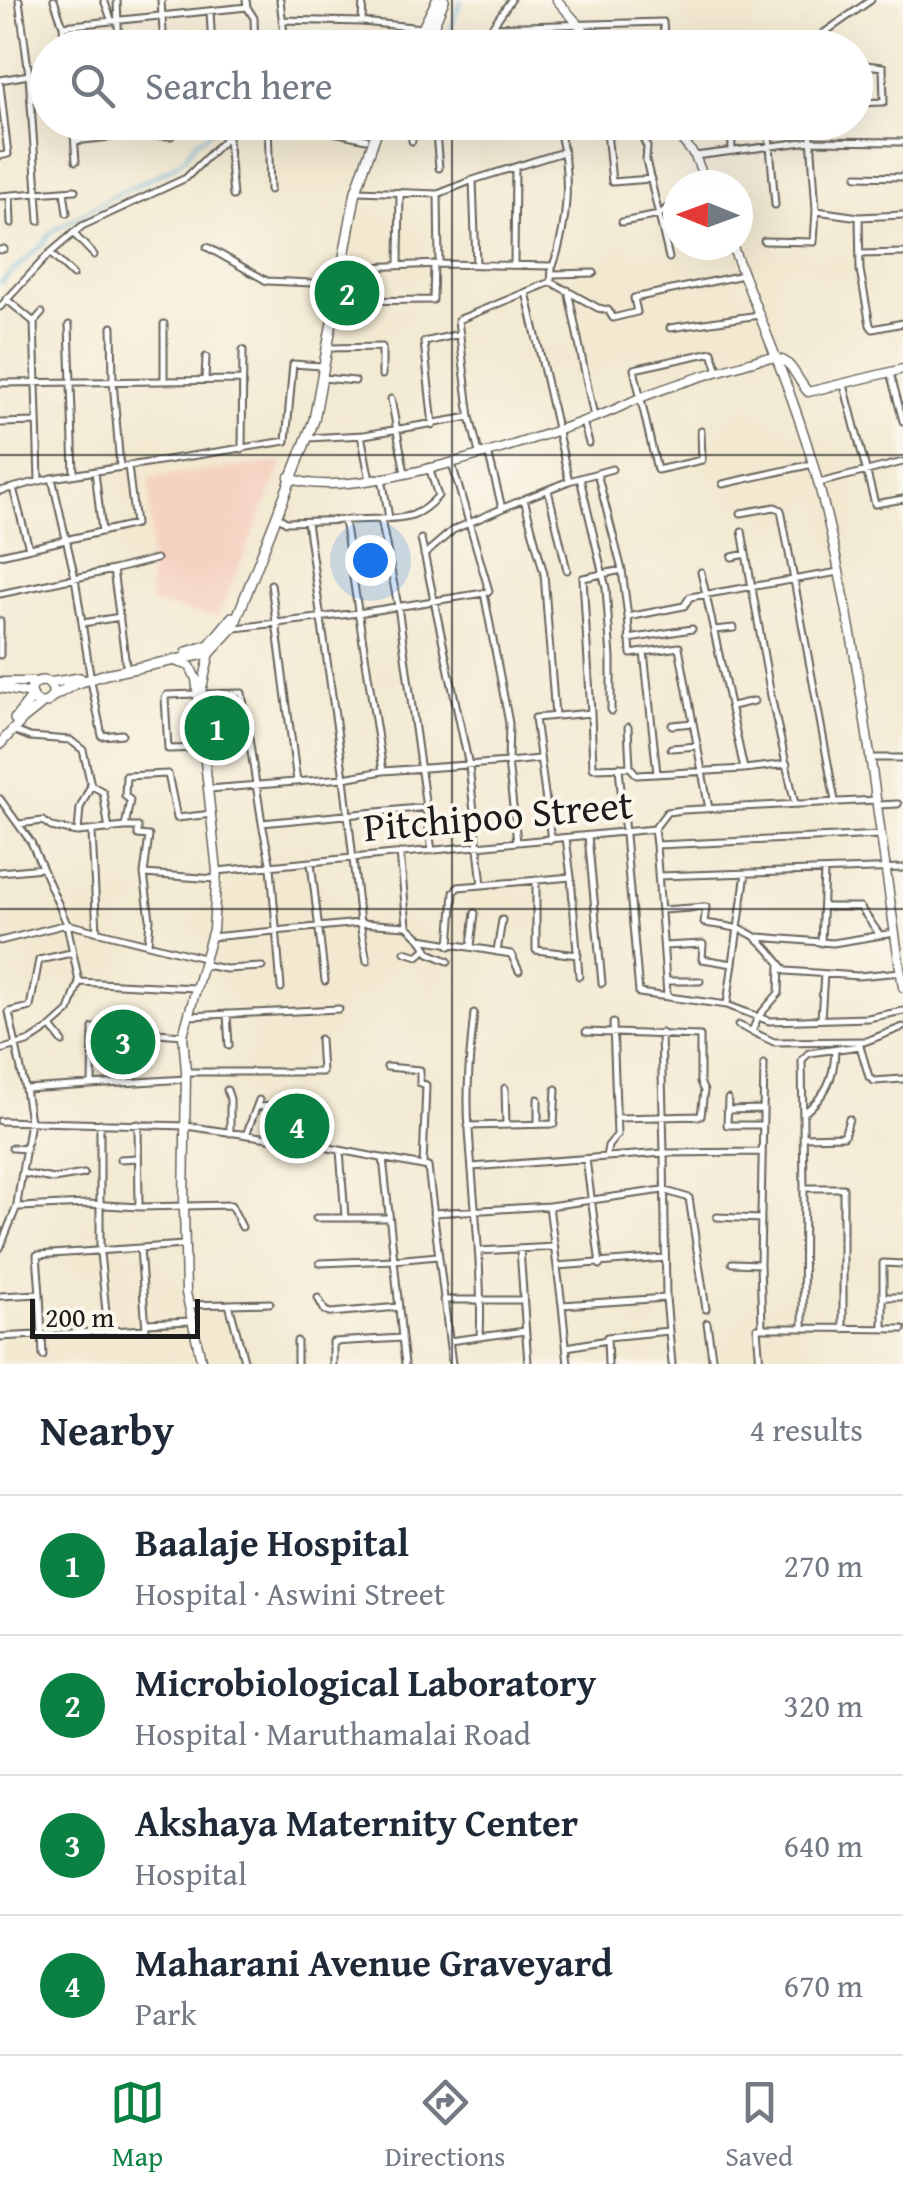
<!DOCTYPE html>
<meta charset="utf-8">
<style>
:root{--surface:#fff;--page:#f2f2f3;--text:#1f2937;--muted:#747a83;--line:#e0e1e3;--accent:#0b8043}
body{margin:0;font-family:"Gentium Book Plus",serif;background:var(--page);color:var(--text)}
.compass{position:absolute;left:663px;top:170px;width:90px;height:90px;border-radius:50%;background:var(--surface);box-shadow:0 10px 40px #0002;rotate:271deg}
.scale{position:absolute;left:30px;bottom:25px;width:170px;box-sizing:border-box;padding-left:10px;border:5px solid #1c1c1c;border-top:0;font-size:28px;line-height:35px;white-space:nowrap;color:#1c1c1c;-webkit-text-stroke:8px #fbf7ec;paint-order:stroke}
.you{position:absolute;left:370px;top:560px;width:35px;height:35px;margin:-25px;border:8px solid #fff;border-radius:50%;background:#1a73e8;box-shadow:0 0 0 15px #1a73e833}
.badge{display:grid;place-items:center;width:65px;height:65px;border-radius:50%;background:var(--accent);color:#fff;font-size:32px;font-weight:700}
.pin{position:absolute;translate:-50% -50%;border:5px solid #fff;box-shadow:0 2px 10px #0006}
.list{margin:0;padding:0;list-style:none}
h2{display:flex;justify-content:space-between;align-items:center;height:130px;margin:0;padding:0 40px;font-size:42px}
h2 small{font-size:32px;font-weight:400;color:var(--muted)}
.list li{display:grid;grid-template-columns:65px 1fr auto;gap:30px;align-items:center;box-sizing:border-box;height:140px;padding:0 40px;border-top:2px solid var(--line)}
.list b{display:block;font-size:38px;white-space:nowrap}
.list p{margin:0;font-size:32px;white-space:nowrap;color:var(--muted)}
.list em{font-size:32px;font-style:normal;color:var(--muted)}
.icon{flex:none;width:55px;height:55px;fill:none;stroke:currentColor;stroke-width:2;stroke-linecap:round;stroke-linejoin:round}
.map{position:relative;flex:none;width:903px;height:1364px;overflow:hidden}
.search{position:absolute;background:var(--surface);box-shadow:0 10px 40px #0002;left:30px;right:30px;top:30px;height:110px;display:flex;align-items:center;gap:25px;box-sizing:border-box;padding:0 35px;border-radius:55px;color:var(--muted);font-size:38px}
.sheet{height:690px;background:var(--surface)}
nav{display:flex;justify-content:space-around;align-items:center;box-sizing:border-box;height:140px;border-top:2px solid var(--line);background:var(--surface);font-size:28px;color:var(--muted)}
nav a{display:grid;justify-items:center;gap:5px}
nav .on{color:var(--accent)}
.map>svg:first-child{display:block}
.built{fill:#f5d3c2}
.lines{fill:none;stroke-linecap:round;stroke-linejoin:round}
.stream{stroke:#64b5df;stroke-width:2.5}
.minor-casing{stroke:#67645b;stroke-width:9}
.tertiary-casing{stroke:#67645b;stroke-width:11}
.secondary-casing{stroke:#67645b;stroke-width:11}
.primary-casing{stroke:#67645b;stroke-width:12}
.minor{stroke:#fff;stroke-width:5}
.tertiary{stroke:#fff;stroke-width:8}
.secondary{stroke:#fff;stroke-width:8}
.primary{stroke:#fff;stroke-width:9}
.grid{fill:none;stroke:#1c1c1c;stroke-width:2.5;stroke-opacity:0.55}
.labels{text-anchor:middle;dominant-baseline:central;stroke-width:8;stroke-linejoin:round;paint-order:stroke}
.street-label{font-size:40px;fill:#1c1c1c;stroke:#fbf7ec}
</style>
<div class="map">
<svg width="903" height="1364" viewBox="0 0 903 1364">
<rect width="100%" height="100%" fill="#fbf7ec"/>
<filter id="ink" filterUnits="userSpaceOnUse"><feTurbulence type="fractalNoise" baseFrequency=".01" numOctaves="2"/><feDisplacementMap in="SourceGraphic" scale="20" xChannelSelector="R" yChannelSelector="G"/><feConvolveMatrix kernelMatrix="1 2 1 2 8 2 1 2 1" color-interpolation-filters="sRGB"/></filter>
<filter id="wash" filterUnits="userSpaceOnUse"><feTurbulence type="fractalNoise" baseFrequency=".0048" numOctaves="4" result="noise"/><feDisplacementMap in="SourceGraphic" scale="40" xChannelSelector="R" yChannelSelector="G"/><feGaussianBlur stdDeviation="2.25" result="paint"/><feColorMatrix in="noise" values="0 0 0 0 0 0 0 0 0 0 0 0 0 0 0 0 0 1.4 0 .05"/><feComposite in="paint" operator="in"/></filter>
<g filter="url(#wash)">
<rect width="100%" height="100%" fill="#f3e9d1"/>
<!-- built -->
<path class="built" d="M283 462 218 617 150 604V477Z"/>
<g class="lines">
<!-- stream -->
<path class="stream" d="M444 48 461 0
M0 283 42 245 50 233 111 197 168 170 186 157 196 141 210 133 217 122"/>
</g>
</g>
<g filter="url(#ink)">
<g class="lines">
<defs>
<path id="minor" d="M19 0 29 75 48 73
M54 0 63 26 65 48
M104 0 111 19
M117 0 119 48
M161 0 164 48
M280 0 285 42
M247 7 254 18 255 48
M210 11 212 48
M282 20 362 22 423 28
M362 22 363 0
M63 26 247 7 246 0
M528 26 530 48
M492 27 663 22 665 48
M477 48 511 0
M810 48 811 42 871 0
M856 64 883 67 884 102 856 103
M0 80 29 75 39 221
M0 85 8 154 0 156
M73 122 76 161
M268 122 270 190
M288 122 366 139
M435 122 439 168
M606 122 612 182 651 179
M635 122 647 147 646 160 669 258
M731 122 732 149
M768 122 775 205
M374 123 416 122
M412 123V141
M228 139 233 196
M75 141 127 135 171 136 170 122
M695 156 811 141 903 142
M857 176 903 177
M64 191 67 213
M358 191 438 194 473 180
M438 194 439 264
M10 195 11 224
M0 196 75 190
M817 211 859 217 903 215
M859 217 860 270 870 325 873 329 903 323
M622 222 659 215 678 198
M73 233 94 255
M764 241 814 242 816 210 810 122
M207 247 267 281 335 284
M0 250 4 249
M50 253 73 275
M860 254 903 253
M399 264 400 192
M476 264 473 180 563 152
M514 264 515 167
M343 268 439 264 553 266C568 225 571 173 559 130L520 131 446 122
M552 274 594 273
M551 282 598 308 608 310 613 318 637 312 634 298 743 275
M568 290 594 417
M6 299 34 322 42 313
M338 301 433 300 434 264
M0 307 49 254 82 226 186 178 242 122
M34 322 39 480
M69 325 74 473
M112 327 113 381 120 467
M670 328 759 315
M329 348 382 347V375
M890 372 903 421
M323 378 355 381
M164 380V324
M205 380 206 357
M0 383 242 380
M844 385 875 504 903 499
M391 399 405 473
M583 422 589 443
M0 423 36 422
M433 425 424 342 460 334
M701 431 702 460 657 470 634 369 712 352 718 371
M361 435 370 480
M308 438 364 435 470 417
M242 449 243 350
M488 452 502 508
M479 453 470 417 458 320 551 282 552 268
M452 464 489 591 484 593
M128 466 286 441 293 364 321 366
M95 471 102 532
M597 473 622 570
M382 478 389 518
M580 478 606 588 611 658V711
M569 481 612 469
M819 483 903 462
M723 484 813 464
M13 488 29 548
M548 490 567 570
M0 491 52 478 75 578 90 674
M524 499 569 481 526 292
M741 513 775 507 781 510 835 801
M277 516 286 522 381 519 398 606 432 851
M381 519C408 518 419 517 438 496L429 467
M344 520 383 771
M742 531 771 696 795 804
M421 539 469 766 482 885 571 877 566 838
M0 555 135 524 128 466 52 478
M424 555 453 530 524 499 544 574 555 716
M732 557 746 554
M113 570 156 559
M701 572 744 769 787 764
M271 584 297 782
M0 594 113 570 126 665
M628 617 631 654 679 647 709 809
M0 621V655
M83 623 120 617
M236 628 358 613 484 593 509 723 508 762 539 759
M714 630 734 628
M629 639 692 629
M644 652 657 773
M91 681 102 736 122 734
M197 694 167 695 165 698 168 749 203 748
M201 694 242 693 262 823 428 807
M732 706 754 701
M591 713 593 768 630 767 637 775 744 769
M200 714 243 706
M672 725 693 723
M628 727 630 767
M15 731 30 737 70 740 83 750 91 785 80 808 78 832 125 827 130 800 125 796 126 776 168 774 177 818 212 814
M671 748 698 746
M871 758H903
M619 767 639 993 727 1005 769 1021 868 1018 903 1011
M91 785 103 792 109 830
M209 789 344 778 383 771 508 762 517 842
M0 799 31 842 67 924 79 982 69 1011 51 1027 30 1041 0 1050
M878 805 898 804
M262 823 271 867 281 988
M19 824 43 821 51 827 77 832
M125 827H138V835L149 836 144 874
M654 829 667 812 683 810 877 800
M92 833 97 932
M588 836 602 983
M551 840 535 718 591 713 583 578 622 570 628 617 684 606 690 597 839 572
M656 845 667 995
M400 853 407 925
M311 863 325 981
M217 871 654 829 656 845 881 835
M0 872 42 868
M658 876 903 868
M571 877 579 976
M536 880V950L578 955
M823 907H860L880 935
M661 910 706 907 704 923C753 929 756 933 786 971L858 976 901 972
M211 937 360 923 344 778 307 522
M759 937 833 943 894 933
M421 939 429 953 448 961
M0 941 67 924 148 944 150 919 144 874 216 879
M821 943 824 871
M148 944 203 958
M450 946 454 892 458 887 482 885
M471 946 475 913
M664 946 703 944 702 959 733 964
M405 952 418 956 426 949
M497 952 502 920
M71 953 39 960 30 1007 9 1012 25 1089 186 1079
M367 961 360 923 407 926 421 939 511 954 519 971
M205 965 226 969 262 967
M666 981H700
M79 982 195 988
M727 1004 746 873
M474 1013C470 1052 466 1090 469 1129 473 1198 483 1268 480 1337
M227 1014 229 1046
M188 1016 339 1009
M821 1019 824 974
M738 1025 774 1042 865 1041
M51 1027 63 1042
M752 1031 758 1017 779 993 780 964
M586 1032 700 1036V1082L704 1091 701 1116 617 1118
M864 1042 903 1027
M387 1067 420 1070V1083L426 1085 423 1166
M186 1072H322L320 1039
M92 1085 93 1028 183 1035
M505 1088 506 1125
M25 1089 30 1121 17 1204 19 1207 87 1204 140 1207 231 1205 242 1227
M227 1090 230 1099V1133
M728 1099 727 1125H762
M257 1107 311 1104
M727 1110 763 1109
M803 1114C826 1095 834 1080 835 1050
M0 1121 186 1126 303 1143 428 1167 452 1364
M100 1123V1253L108 1331
M138 1124 139 1206
M538 1124V1099
M468 1126 554 1124 556 1089
M246 1135 259 1100
M803 1137 844 1136 849 1119
M12 1148 26 1149
M340 1150 345 1217
M606 1157 664 1153 661 1033
M383 1158 394 1260 438 1256
M120 1159 138 1158
M586 1159 600 1265
M472 1167 606 1157 608 1146 617 1135 613 1023
M22 1173 53 1179 84 1174
M804 1188 802 1060 809 1053 860 1046 869 1077 874 1081 903 1079
M549 1206 562 1305
M433 1213 549 1206 663 1190 689 1198 706 1309
M717 1217 761 1219
M316 1218H389
M0 1248 17 1206
M520 1249 528 1364
M478 1251 555 1247
M320 1263 394 1260 402 1338 333 1342V1364
M732 1263 760 1264
M557 1266 665 1258
M40 1294 43 1356
M0 1296 40 1294 37 1255 184 1245
M883 1297H903
M318 1298 325 1311 331 1313 399 1307
M666 1298 672 1364
M443 1300H520
M188 1305 229 1304
M146 1323 191 1321
M707 1323 713 1364
M762 1326 760 1264 764 1064
M803 1328 903 1329
M883 1329V1263L903 1264
M0 1337 146 1329 140 1248
M402 1338 405 1364
M449 1341 525 1331
M567 1347 607 1340
M245 1364 229 1304 270 1303
M297 1364V1341
M568 1364 562 1305 666 1298 664 1153 762 1152
M608 1364 607 1337 669 1331
M760 1364 757 1328H803L804 1188H843V1329"/>
<path id="tertiary" d="M557 0 599 48
M667 122 695 156 707 185
M732 245C761 323 797 401 818 482 862 647 876 819 903 987
M289 477C343 506 541 437 601 415 618 409 633 400 650 394 686 380 723 370 760 359 794 354 790 371 808 392L903 369"/>
<path id="secondary" d="M174 661 190 666 196 679 217 871 213 929 183 1035 186 1072 184 1207 186 1293 202 1364
M0 682H40
M0 688 32 694
M201 692 210 653"/>
<path id="primary" d="M413 48 437 0
M424 48 444 0
M187 652 209 645 232 617
M31 692a11 11 0 1 1 22 0a11 11 0 1 1-22 0Z
M48 683 80 678
M52 697 75 684 106 674 210 653 233 628 314 420 356 191 380 122
M15 719 33 696
M0 744 23 719 43 703"/>
</defs>
<!-- minor casing -->
<use href="#minor" class="minor-casing"/>
<!-- tertiary casing -->
<use href="#tertiary" class="tertiary-casing"/>
<!-- secondary casing -->
<use href="#secondary" class="secondary-casing"/>
<!-- primary casing -->
<use href="#primary" class="primary-casing"/>
<!-- minor -->
<use href="#minor" class="minor"/>
<!-- tertiary -->
<use href="#tertiary" class="tertiary"/>
<!-- secondary -->
<use href="#secondary" class="secondary"/>
<!-- primary -->
<use href="#primary" class="primary"/>
</g>
</g>
<!-- grid -->
<path class="grid" d="M452 0V48M452 122V1364M0 455H903M0 909H903"/>
<g class="labels">
<!-- street labels -->
<g class="street-label">
<text transform="translate(498 815) rotate(-5)">Pitchipoo Street</text>
</g>
</g>
</svg>
<svg class="compass" viewBox="-18 -18 36 36"><path d="M0-13l5 13h-10z" fill="#e53935"/><path d="M0 13l5-13h-10z" fill="#747a83"/></svg>
<div class="scale">200 m</div>
<div class="you"></div>
<div class="pin badge" style="left:217px;top:728px">1</div>
<div class="pin badge" style="left:347px;top:293px">2</div>
<div class="pin badge" style="left:123px;top:1042px">3</div>
<div class="pin badge" style="left:297px;top:1126px">4</div>
<div class="search"><svg class="icon" aria-label="search" viewBox="0 0 24 24"><circle cx="10" cy="10" r="6"/><path d="M15 15l6 6"/></svg>Search here</div>
</div>
<section class="sheet">
<h2>Nearby<small>4 results</small></h2>
<ul class="list">
<li><span class="badge">1</span><div><b>Baalaje Hospital</b><p>Hospital · Aswini Street</p></div><em>270 m</em></li>
<li><span class="badge">2</span><div><b>Microbiological Laboratory</b><p>Hospital · Maruthamalai Road</p></div><em>320 m</em></li>
<li><span class="badge">3</span><div><b>Akshaya Maternity Center</b><p>Hospital</p></div><em>640 m</em></li>
<li><span class="badge">4</span><div><b>Maharani Avenue Graveyard</b><p>Park</p></div><em>670 m</em></li>
</ul>
</section>
<nav>
<a class="on"><svg class="icon" aria-label="map" viewBox="0 0 24 24"><path d="M3 6l6-2 6 2 6-2v14l-6 2-6-2-6 2zM9 4v14M15 6v14"/></svg>Map</a>
<a><svg class="icon" aria-label="directions" viewBox="0 0 24 24"><path d="M12 3l9 9-9 9-9-9zM9 14v-3h6M13 9l2 2-2 2"/></svg>Directions</a>
<a><svg class="icon" aria-label="saved" viewBox="0 0 24 24"><path d="M7 4h10v16l-5-4-5 4z"/></svg>Saved</a>
</nav>
